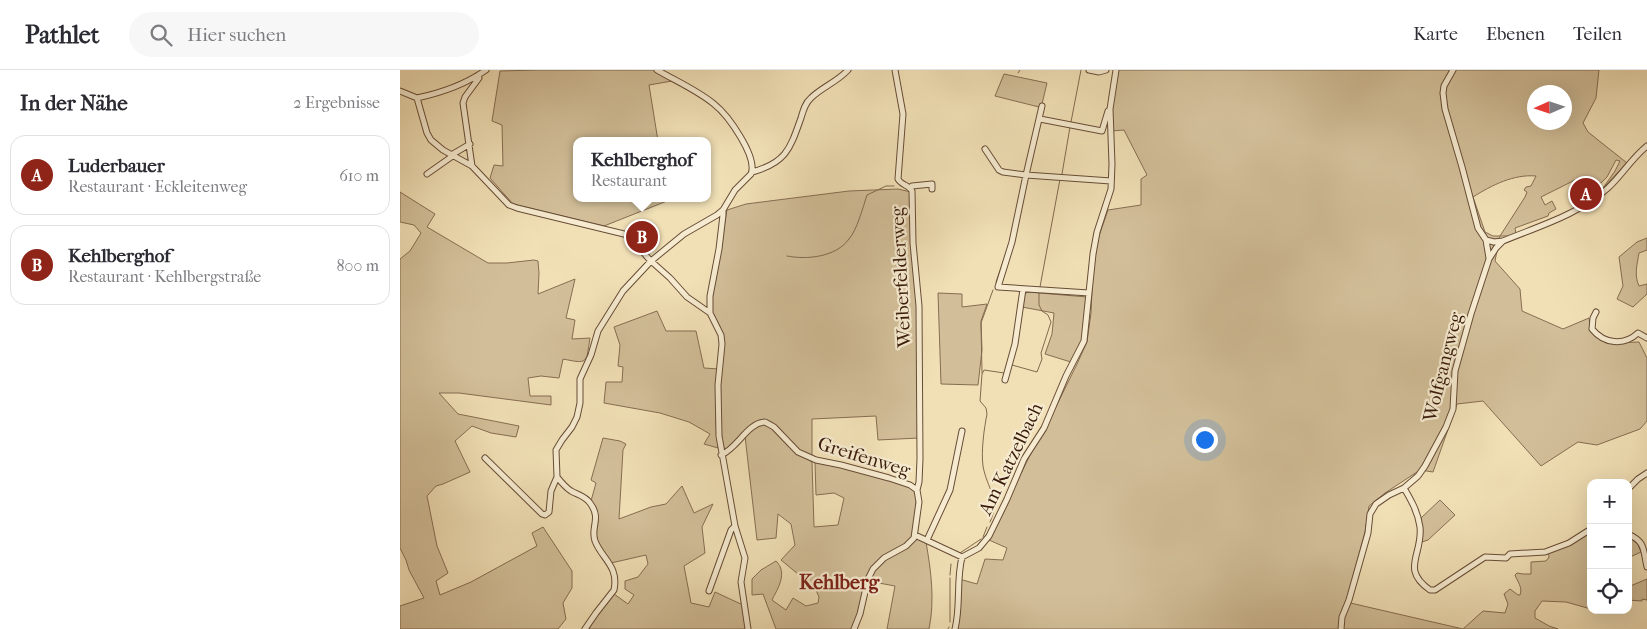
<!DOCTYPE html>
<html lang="de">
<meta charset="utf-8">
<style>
:root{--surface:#fff;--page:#f7f7f7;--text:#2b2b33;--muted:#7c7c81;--line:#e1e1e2;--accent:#8f2418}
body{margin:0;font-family:"IM FELL French Canon",serif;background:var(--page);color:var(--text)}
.controls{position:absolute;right:15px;bottom:15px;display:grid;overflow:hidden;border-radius:10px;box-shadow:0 5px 20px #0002}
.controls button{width:45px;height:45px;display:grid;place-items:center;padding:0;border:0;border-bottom:1px solid var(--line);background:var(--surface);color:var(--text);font:25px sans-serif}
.compass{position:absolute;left:1127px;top:15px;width:45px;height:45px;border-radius:50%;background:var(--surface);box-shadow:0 5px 20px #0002;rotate:267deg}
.you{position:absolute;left:804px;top:369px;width:18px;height:18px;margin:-12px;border:4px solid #fff;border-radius:50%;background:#1a73e8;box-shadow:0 0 0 8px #1a73e833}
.badge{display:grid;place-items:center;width:32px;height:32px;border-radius:50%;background:var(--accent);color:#fff;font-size:16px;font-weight:700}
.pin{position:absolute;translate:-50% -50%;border:2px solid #fff;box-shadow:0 1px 5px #0006}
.popup{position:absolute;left:173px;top:67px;width:138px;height:65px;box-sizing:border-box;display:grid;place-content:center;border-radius:10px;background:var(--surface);filter:drop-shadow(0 1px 4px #0005);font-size:16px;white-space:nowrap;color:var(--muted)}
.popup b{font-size:19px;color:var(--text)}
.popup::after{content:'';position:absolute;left:50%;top:100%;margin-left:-10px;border:10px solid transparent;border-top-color:var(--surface)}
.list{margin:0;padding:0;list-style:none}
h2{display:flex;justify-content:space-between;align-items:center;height:65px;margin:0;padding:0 20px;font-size:21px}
h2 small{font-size:16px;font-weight:400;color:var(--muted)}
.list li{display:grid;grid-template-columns:32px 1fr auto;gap:15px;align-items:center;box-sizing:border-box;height:80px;margin:0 10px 10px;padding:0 10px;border:1px solid var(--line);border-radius:15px}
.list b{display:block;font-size:19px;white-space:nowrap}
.list p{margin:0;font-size:16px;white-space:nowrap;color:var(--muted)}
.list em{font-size:16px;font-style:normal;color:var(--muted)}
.icon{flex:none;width:28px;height:28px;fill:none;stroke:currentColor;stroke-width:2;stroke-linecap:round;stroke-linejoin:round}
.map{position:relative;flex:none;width:1247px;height:559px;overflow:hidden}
header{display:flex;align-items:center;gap:30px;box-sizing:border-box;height:70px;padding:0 25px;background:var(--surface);border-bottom:1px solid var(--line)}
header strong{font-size:24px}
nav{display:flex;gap:28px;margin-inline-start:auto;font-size:18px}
.search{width:350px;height:45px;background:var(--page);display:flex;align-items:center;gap:12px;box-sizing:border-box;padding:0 18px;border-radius:28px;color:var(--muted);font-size:19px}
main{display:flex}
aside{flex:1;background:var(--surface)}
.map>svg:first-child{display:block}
.green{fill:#d2bf99;stroke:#866d52;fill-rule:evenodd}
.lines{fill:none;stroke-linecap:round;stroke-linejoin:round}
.stream{stroke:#82694f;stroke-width:1}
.minor-casing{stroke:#674c36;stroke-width:7}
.minor{stroke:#f6ebd0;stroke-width:5}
.labels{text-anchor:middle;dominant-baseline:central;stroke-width:4.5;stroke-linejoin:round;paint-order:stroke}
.street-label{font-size:19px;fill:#391b0b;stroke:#f6ebd0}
.neighbourhood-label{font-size:20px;font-weight:bold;fill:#7a1f14;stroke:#f6ebd0}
</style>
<header>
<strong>Pathlet</strong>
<div class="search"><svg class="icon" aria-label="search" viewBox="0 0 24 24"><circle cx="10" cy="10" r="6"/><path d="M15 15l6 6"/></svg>Hier suchen</div>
<nav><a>Karte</a><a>Ebenen</a><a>Teilen</a></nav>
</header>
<main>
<aside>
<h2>In der Nähe<small>2 Ergebnisse</small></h2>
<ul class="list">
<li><span class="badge">A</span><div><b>Luderbauer</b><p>Restaurant · Eckleitenweg</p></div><em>610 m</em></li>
<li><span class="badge">B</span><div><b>Kehlberghof</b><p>Restaurant · Kehlbergstraße</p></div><em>800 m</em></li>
</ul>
</aside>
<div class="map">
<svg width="1247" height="559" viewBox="0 0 1247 559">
<rect width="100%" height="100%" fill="#f1e0b6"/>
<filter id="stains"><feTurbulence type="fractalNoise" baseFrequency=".004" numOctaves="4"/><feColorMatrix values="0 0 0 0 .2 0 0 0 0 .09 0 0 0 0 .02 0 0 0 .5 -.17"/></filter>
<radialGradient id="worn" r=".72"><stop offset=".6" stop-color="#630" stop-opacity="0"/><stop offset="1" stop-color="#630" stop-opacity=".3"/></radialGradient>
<!-- green -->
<path class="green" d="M139 0H254L272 11 249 15 258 71H177V128H266L267 131 204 156 113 134 90 108 94 95 103 96 102 55 92 51 100 1Z
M718 0H1199L1196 28 1183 53 1188 62 1227 93 1203 118 1215 101 1220 91 1216 90 1207 107 1198 116 1196 115 1189 118H1175L1174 114 1177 112 1175 110 1141 127 1145 135 1152 131 1156 139 1149 143 1148 146 1115 158 1116 164 1108 166H1100L1095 191 1120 219 1122 241 1163 259 1189 248 1191 262 1206 273 1239 272 1247 288V351L1240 359 1197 375 1178 372 1141 396 1083 331 1057 334 1033 402 1020 400 985 423 969 436 965 462 946 532 1063 559 1083 541 1105 543 1108 534 1104 524 1110 519 1118 525H1120C1123 517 1117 511 1115 505L1117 503 1123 504H1131V492L1146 491 1149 487 1148 480 1163 476 1191 459V539L1166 532 1142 531 1135 541V548L1149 556 1158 559H555L559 509 577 514 585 489 603 490 607 478 589 470 631 383 648 353 677 294 687 272 691 243 693 197 699 166 708 140 741 135V109L747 105 724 60 712 61V41ZM1134 22H1164V52H1134ZM1136 106 1131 116 1126 117 1124 120 1127 122 1125 127 1100 166H1093L1085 162 1073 127C1092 115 1114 104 1136 106Z
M604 4 647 13 642 34 639 37 595 26Z
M498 119 511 122 518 247 519 368 478 370 476 346 412 349V387C408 384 402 382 398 379 387 370 373 341 355 352 346 357 338 370 330 378L326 380 324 378 321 362 320 317 324 271 320 257 312 243 311 231 327 140 346 134 449 121Z
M0 122 35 144 27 157 88 193H107L134 190 138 191 139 203 138 224 175 209 166 248 175 250 172 269 190 268C186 294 188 294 163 289L159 308 141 306 128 308 130 326H151V335L59 323H39L58 344 119 356 116 367 91 363 72 356 55 371 70 402 43 414 36 416 27 426 37 476 48 503 36 511 40 525 71 512 137 476 132 463 143 457 172 501V518L163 533 166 549 158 559H0V536L24 528 9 500 6 490 0 478V189L10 181 21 163 14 155 0 152Z
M1247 168V180L1239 183C1237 195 1234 205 1239 216L1247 214V224L1233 237 1217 229 1223 216 1219 187 1237 172Z
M628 222 687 227 684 265 674 293 645 284 652 264 654 243 622 237 624 224Z
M538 223 562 224V237L587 234 581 251 582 280 578 315 541 314Z
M257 241 266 261H296L304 298 319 299 316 352 318 378 304 374 310 364 289 352 260 343 204 333 206 312H222L223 297 218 296 220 275 214 257Z
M362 354 371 358 388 376 412 392 414 457 438 455 444 428 434 423 416 425 415 392 442 397 511 417 517 425 513 467 505 474 470 501 464 514 460 538 452 559H376L363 524 352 525V509L361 500 376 491C388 503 378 518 372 530L386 540 393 528 406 536 418 533 419 527 415 518 381 490 395 475 391 454 378 444 376 468 357 470 345 366 356 356Z
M203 368 220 371 226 374 223 380 219 449 251 437 266 434 282 416 294 443 313 434 302 457 305 483 284 496 291 533 309 537 315 522 343 535 347 559H189L198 543 214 524 228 534 234 525 225 519V511L238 507 248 494 246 485 211 493C206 485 199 478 197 469 194 454 202 448 191 431L196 413 191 410Z
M1040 430 1055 445 1028 470 1022 472 1021 448Z
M1228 467 1237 472 1241 482 1228 488Z
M516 468 526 472C531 501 535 530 529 559H487L495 516 468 511C479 491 498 481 516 468Z
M1247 509V530L1242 529V531L1228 530V517Z"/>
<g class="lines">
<!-- stream -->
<path class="stream" d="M618 3 620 0
M671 52 681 0
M662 104 670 57
M387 186C407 190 436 187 449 169 457 160 463 137 467 125L486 116H494
M596 212 604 189
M640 217 660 109
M610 301 612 295 637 302 642 289 641 283 651 252 648 245 642 241 639 235V223
M582 303 581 253 593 220
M590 452C601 429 587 419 583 396 581 381 584 359 587 344L586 338 580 331 582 304 584 300 604 303
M583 467 587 457
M560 483 581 469
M550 505 551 494
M550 508V552
M548 559 549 557"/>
<defs>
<path id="minor" d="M257 0C276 11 297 20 314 34 328 45 358 87 351 104L335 120 323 140 317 145 284 164 251 191 270 208 287 227 310 243 321 265 322 274 318 315 319 366 335 456 345 488 341 512 348 559
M495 0 503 44 498 109C501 115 509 115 512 121L513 173 519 236 520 389 519 412 517 420
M689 0 699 2 706 0
M1053 0 1044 16 1043 23 1045 39 1062 97 1078 158 1086 170 1089 188
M0 21 17 28 27 63 31 70 43 80 72 96 109 135 117 138 224 164C237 169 241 182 251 191L223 221 198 261 191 285 180 309V333L177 347 172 357 162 370 156 380 157 407C161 412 165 417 171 421 178 425 185 426 190 433 202 449 190 457 195 471 202 489 219 496 214 520L196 543 185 559
M17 28C41 23 66 14 86 0
M640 49 702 61 708 41
M585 79 599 100 603 102 626 105 642 36
M53 84 70 74
M72 96 63 33 65 27 79 8 78 5
M352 102C386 93 390 79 401 48 403 41 405 33 411 28 422 17 437 12 448 0
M27 104 54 85
M510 118 512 116 532 114V119
M1086 170 1094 172 1103 171C1139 156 1178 145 1208 118 1222 105 1232 88 1247 76
M689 223 598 217 612 172 626 105 711 111
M1196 242 1193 248 1192 259C1204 274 1224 276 1238 263L1247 268
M310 243V226L319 179 323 145V140
M605 310 615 274 623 219
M321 385C338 378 347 353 365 352L374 357 398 382 416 390 441 395 489 408 510 415 517 420 519 432 514 468 506 476 484 488 473 499 468 509 460 544 454 559
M85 388 142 444 145 445 149 442 151 421 157 407
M1004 418C1011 430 1018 442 1020 457 1023 485 1000 499 1030 520H1035L1085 487 1106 488 1110 484 1145 482 1169 473 1191 459
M1228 419 1238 409 1247 403
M1228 464C1246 472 1243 480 1247 497
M515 465 562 487
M527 470 550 420 562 361
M309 521 331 460 335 456
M555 559C561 535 556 511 562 487L579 478 589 466 607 429 624 389 644 358 666 306 684 271 693 184 697 162 711 119 712 94 710 39 716 0
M941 559 942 547 949 530 968 463 970 444 976 434 989 425 1004 418 1018 406 1025 396 1046 357 1053 339 1055 301 1071 244 1089 189 1096 178 1103 171"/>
</defs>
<!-- minor casing -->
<use href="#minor" class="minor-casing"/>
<!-- minor -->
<use href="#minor" class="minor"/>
</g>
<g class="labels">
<!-- street labels -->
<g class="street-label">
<text transform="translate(501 207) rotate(-93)">Weiberfelderweg</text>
<text transform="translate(1043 297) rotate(-76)">Wolfgangweg</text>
<text transform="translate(464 387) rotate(17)">Greifenweg</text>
<text transform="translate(611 389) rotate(-64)">Am Katzelbach</text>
</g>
<!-- neighbourhood labels -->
<g class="neighbourhood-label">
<text x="439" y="512">Kehlberg</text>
</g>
</g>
<rect width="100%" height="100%" filter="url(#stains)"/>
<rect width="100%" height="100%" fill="url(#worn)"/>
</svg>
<div class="controls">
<button>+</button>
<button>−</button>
<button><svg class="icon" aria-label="locate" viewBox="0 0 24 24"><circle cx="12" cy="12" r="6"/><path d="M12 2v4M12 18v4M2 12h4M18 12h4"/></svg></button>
</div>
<svg class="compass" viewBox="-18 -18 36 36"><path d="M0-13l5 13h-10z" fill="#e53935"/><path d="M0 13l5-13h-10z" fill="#7c7c81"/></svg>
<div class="you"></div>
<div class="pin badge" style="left:1186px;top:124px">A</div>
<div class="pin badge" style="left:242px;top:167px">B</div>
<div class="popup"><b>Kehlberghof</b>Restaurant</div>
</div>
</main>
